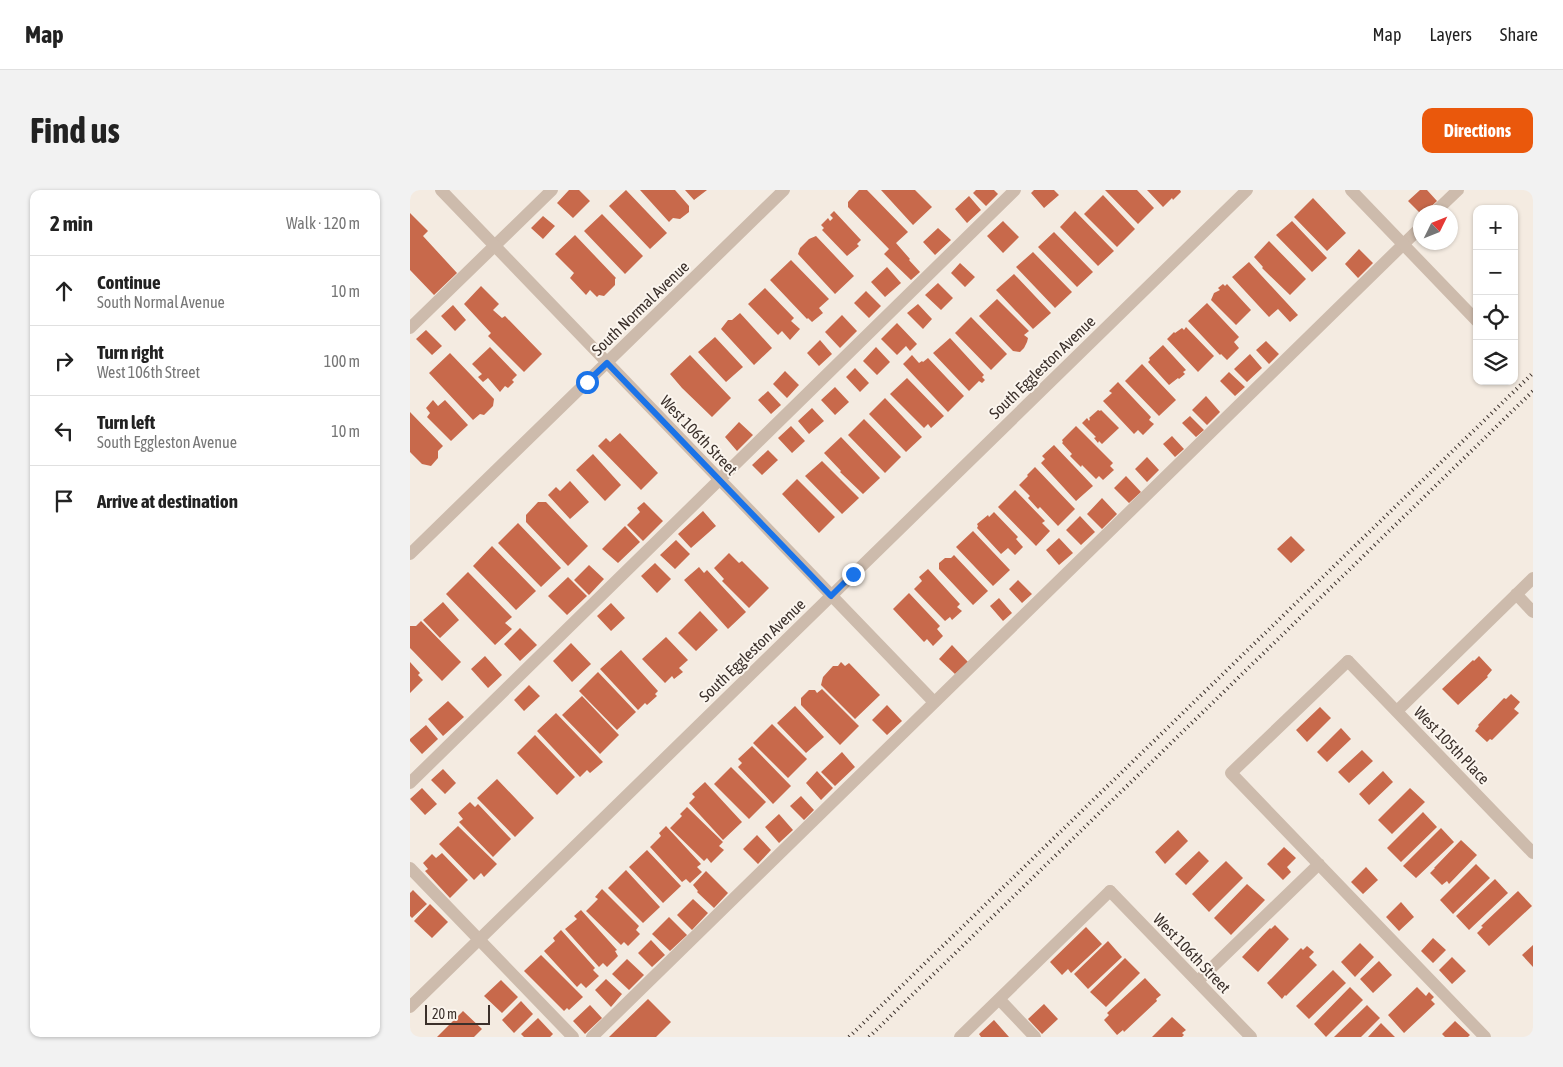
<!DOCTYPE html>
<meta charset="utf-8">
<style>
:root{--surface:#fff;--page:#f2f2f2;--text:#222;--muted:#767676;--line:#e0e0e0;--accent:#ea580c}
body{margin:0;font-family:"Asap Condensed",sans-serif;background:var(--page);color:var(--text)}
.controls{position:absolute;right:15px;top:15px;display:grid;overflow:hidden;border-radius:10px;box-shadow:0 1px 4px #0004}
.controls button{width:45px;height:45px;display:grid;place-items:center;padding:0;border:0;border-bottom:1px solid var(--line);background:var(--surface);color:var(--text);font:25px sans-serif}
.compass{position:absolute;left:1003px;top:15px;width:45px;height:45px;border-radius:50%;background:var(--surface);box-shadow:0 1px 4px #0004;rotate:47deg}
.scale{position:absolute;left:15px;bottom:12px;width:65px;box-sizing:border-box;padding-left:5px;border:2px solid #3b302b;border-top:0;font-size:14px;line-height:18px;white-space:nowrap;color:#3b302b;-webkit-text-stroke:4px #fbf5ee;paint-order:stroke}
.stop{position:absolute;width:15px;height:15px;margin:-11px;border:4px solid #1a73e8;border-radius:50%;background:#fff}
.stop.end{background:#1a73e8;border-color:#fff;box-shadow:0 1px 5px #0008}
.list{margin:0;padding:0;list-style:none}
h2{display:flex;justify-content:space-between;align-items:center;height:65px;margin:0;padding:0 20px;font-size:21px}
h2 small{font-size:16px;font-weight:400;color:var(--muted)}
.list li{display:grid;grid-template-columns:32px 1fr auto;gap:15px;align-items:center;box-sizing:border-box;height:70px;padding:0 20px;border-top:1px solid var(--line)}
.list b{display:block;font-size:19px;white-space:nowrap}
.list p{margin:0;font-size:16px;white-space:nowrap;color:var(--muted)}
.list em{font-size:16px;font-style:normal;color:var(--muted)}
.icon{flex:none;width:28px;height:28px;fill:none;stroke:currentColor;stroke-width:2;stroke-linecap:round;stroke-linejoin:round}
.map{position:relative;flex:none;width:1123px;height:847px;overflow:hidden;border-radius:10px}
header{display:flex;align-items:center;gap:30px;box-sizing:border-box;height:70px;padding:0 25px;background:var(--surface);border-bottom:1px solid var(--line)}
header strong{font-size:24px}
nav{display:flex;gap:28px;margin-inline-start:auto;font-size:18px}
.intro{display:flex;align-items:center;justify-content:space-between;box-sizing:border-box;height:120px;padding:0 30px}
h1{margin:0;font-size:35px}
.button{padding:12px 22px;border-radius:10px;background:var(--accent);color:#fff;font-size:18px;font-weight:700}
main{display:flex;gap:30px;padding:0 30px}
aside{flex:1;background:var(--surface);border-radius:10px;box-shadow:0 1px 4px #0004}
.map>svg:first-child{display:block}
.building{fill:#c8694b}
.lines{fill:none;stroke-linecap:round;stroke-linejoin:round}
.lane{stroke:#cdbbac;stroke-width:12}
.street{stroke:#cdbbac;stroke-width:12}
.rail{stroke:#3b302b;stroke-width:4;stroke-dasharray:1 4;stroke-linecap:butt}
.route{stroke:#1a73e8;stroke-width:6}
.labels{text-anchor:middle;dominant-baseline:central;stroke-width:4;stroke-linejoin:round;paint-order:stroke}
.street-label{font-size:16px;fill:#3b302b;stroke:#fbf5ee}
</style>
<header>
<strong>Map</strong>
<nav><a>Map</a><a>Layers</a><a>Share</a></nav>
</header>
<div class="intro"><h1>Find us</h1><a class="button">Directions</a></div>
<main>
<aside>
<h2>2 min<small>Walk · 120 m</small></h2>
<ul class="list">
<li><svg class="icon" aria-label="ahead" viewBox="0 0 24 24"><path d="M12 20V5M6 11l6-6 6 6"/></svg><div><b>Continue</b><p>South Normal Avenue</p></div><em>10 m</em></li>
<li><svg class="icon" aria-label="right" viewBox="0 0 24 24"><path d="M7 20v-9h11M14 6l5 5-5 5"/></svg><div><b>Turn right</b><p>West 106th Street</p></div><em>100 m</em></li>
<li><svg class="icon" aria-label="left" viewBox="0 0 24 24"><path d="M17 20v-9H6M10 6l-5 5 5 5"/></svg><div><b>Turn left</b><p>South Eggleston Avenue</p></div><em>10 m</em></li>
<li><svg class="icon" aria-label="arrive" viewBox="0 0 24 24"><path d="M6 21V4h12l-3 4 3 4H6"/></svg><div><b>Arrive at destination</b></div></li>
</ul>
</aside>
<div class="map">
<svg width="1123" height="847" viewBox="0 0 1123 847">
<rect width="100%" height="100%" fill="#f4ebe1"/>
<!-- building -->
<path class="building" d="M159 0H169L180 11 163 28 147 13Z
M216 0 257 43 240 59 199 16Z
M230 0H265L279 16V22L270 29 263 28 259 32Z
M275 0H297L284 10Z
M449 0H457L498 42 486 53 500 69 499 70 510 82 501 90 474 64 479 59 438 17V12Z
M471 0H505L522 17 503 35Z
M566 0H584L588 4 576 16 563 3Z
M624 0H644L649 5 634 18 621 3Z
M695 0H727L744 18 728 34Z
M737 0H770L771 2 763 10 762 8 753 17Z
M1010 0H1017L1027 11 1015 22H1011V24L998 11Z
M693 5 725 39 707 57 674 24Z
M559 6 571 20 557 33 545 19Z
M903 8 936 43 917 61 884 27Z
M424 21 451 50 447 54 449 56 437 66 412 40 414 38 411 35 418 28 420 31 423 28 420 25Z
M665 21 704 61 688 76 650 37Z
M0 23 18 41 13 46 47 83 24 105 0 80Z
M192 24 233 66 215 84 174 41Z
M133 26 145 36 133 49 121 38Z
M593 31 609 47 593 63 577 46Z
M882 31 917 68 902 82 866 45Z
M528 38 541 50 525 65 513 52Z
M644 42 683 82 667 97 628 57Z
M165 45 206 88 205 89V95L194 106 189 105 187 107 180 100 176 105 160 88 164 83 145 64Z
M406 46 444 86 425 104 388 64 390 58 399 49Z
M859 51 896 89 880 105 852 78 853 77 844 67Z
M949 59 963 73 948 88 935 74Z
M623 62 662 102 645 118 606 77Z
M381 70 419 109 409 118 413 123 402 132 398 128 397 129 360 90Z
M839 72 888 125 880 132 868 119 859 127 822 87Z
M550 73 565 87 555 97 541 83Z
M477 77 491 93 475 107 461 92Z
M604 84 641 123 623 139 586 100Z
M528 93 543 108 531 120 515 105Z
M813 94 815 96 817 94 841 120 826 135 801 110 804 103 810 100 808 98Z
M71 96 89 114 83 120 92 128 95 126 132 164 114 182 78 146 81 143 54 114Z
M355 98 384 128 381 131 390 139 380 150 372 141 368 145 338 114Z
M456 101 471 116 459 128 444 113Z
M587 109 619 141 614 145 618 148 617 152 614 158 610 162 603 161 569 126Z
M797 113 829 147 824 152 829 158 817 170 811 164 810 165 778 131Z
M508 114 522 129 513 139 497 123Z
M43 115 56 130 45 141 31 126Z
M330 123 362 158 344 175 311 139 318 130H322Z
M432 125 447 141 430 158 415 142Z
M561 127 597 164 581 180 545 143Z
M487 133 507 154 500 161 496 156 487 165 471 149Z
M776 137 804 166 788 182 757 149 764 142 765 143 772 138 774 140Z
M16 140 32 156 22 165 6 149Z
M305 147 333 177 316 192 288 162Z
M540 148 574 185 572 187 575 190 572 193 569 191 559 201 523 163Z
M410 150 422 164 409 176 397 163Z
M856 151 869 164 859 174 846 160Z
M753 155 776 180 773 182 775 184 769 189 768 188 759 195 738 172 740 170 739 168Z
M80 157 107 185 102 190 104 192 98 198 95 196 90 202 78 188 73 192 68 187 72 184 62 174Z
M466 157 480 172 467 185 453 171Z
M40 163 84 209 83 216 74 225 70 224 63 230 19 183Z
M840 164 852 178 837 192 824 179Z
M280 165 321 208 302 227 272 198 260 184Z
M502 165 509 173 512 171 513 172 518 168 554 206 538 222 493 174Z
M732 174 766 210 749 226 715 191Z
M445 178 459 193 450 202 436 187Z
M375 181 389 195 377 208 363 194Z
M819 182 835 197 825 206 810 191Z
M497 188 534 226 521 238 518 234 514 238 480 204Z
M708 192 741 227 739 230 744 234 733 245 728 240 724 244 693 211 702 203 699 201Z
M425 197 439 212 425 225 411 210Z
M358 201 371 215 361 224 348 210Z
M796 206 810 222 797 235 782 220Z
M475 208 512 247 496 262 459 224Z
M23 210 28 216 35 210 58 235 41 251 17 227 20 223 16 218Z
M402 218 414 231 399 244 388 231Z
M688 220 690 221 691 220 709 238 692 254 689 251 688 253 684 248 686 247 672 233 677 228 679 231 680 229 679 228Z
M0 222 33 256 28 261V268L21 276 12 274 0 262Z
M780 226 794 240 786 247 772 233Z
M454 229 491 267 475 283 438 245Z
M329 232 343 245 327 261 315 247Z
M381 236 395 251 382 263 368 248Z
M666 236 703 273 700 276 704 280 693 290 689 286 686 289 672 275 671 277 660 266 662 264 652 253 653 252 652 250Z
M210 243 248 283 231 300 188 256 196 248 200 252Z
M762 246 774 259 765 267 753 254Z
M431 247 470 288 453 304 430 282 431 281 414 263Z
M644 255 683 296 666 311 631 273 635 269 632 266Z
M358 260 368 270 352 285 342 275Z
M183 264 211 295 195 311 166 280Z
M737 267 749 280 737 292 725 279Z
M412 271 449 308 432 324 395 286Z
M625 277 665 319 648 336 630 317 628 319 618 308 620 306 609 295 618 286 617 285Z
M716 286 731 302 719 313 704 298Z
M387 289 425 327 409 343 372 304Z
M160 291 179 312 160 329 138 305 146 297 150 301Z
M605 300 635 331 632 333 640 341 626 356 588 317Z
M692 308 707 324 692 339 677 324Z
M128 312H136L178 356 158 376 116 332V325Z
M234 312 253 331 233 351 217 335 230 322 227 318Z
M293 321 306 336 281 358 268 344Z
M584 322 608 347 606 349 613 357 605 365 598 358 591 364 567 338 568 336 567 334 578 325 579 327Z
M670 326 685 342 671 355 656 340Z
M108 333 151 378 131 397 88 353Z
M215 336 230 352 208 373 192 359Z
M563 341 600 380 583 396 546 357Z
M881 346 895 360 881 373 867 359Z
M649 348 663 363 649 375 636 360Z
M266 350 280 364 265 379 250 365Z
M82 356 126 401 106 420 63 376Z
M319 363 329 373 332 371 359 398 339 418 312 391 314 389 304 378Z
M544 365 578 401 563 415 529 379V373L535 368H541Z
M245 373 261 389 247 403 231 386Z
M179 375 194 389 179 405 164 390Z
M289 377 294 383 297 380 336 422 318 439 274 390Z
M518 379 550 414 547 417 552 421 542 430 540 427 535 431 504 399 512 391 509 387Z
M58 382 102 427 95 433 102 439 85 455 36 404Z
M158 387 177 406 157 425 138 406Z
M608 390 622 404 612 413 599 399Z
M499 403 530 436 527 439 533 446 523 456 517 449 514 452 483 419Z
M589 408 602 423 593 431 580 416Z
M33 412 49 430 30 448 13 430Z
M201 413 215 428 201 441 187 426Z
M290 421 308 440 286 461 268 443Z
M11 431 51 472 32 491 0 458V436H6Z
M110 438 127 455 110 471 94 454Z
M256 447 278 470 269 478 273 482 264 489 262 486 255 493 232 469Z
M161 453 181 474 162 492 143 471Z
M542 455 558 472 545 484 529 469Z
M211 460 248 501 245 504 247 506 237 515 235 513 228 520 190 479Z
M75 466 92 485 78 498 61 479Z
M1069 466 1082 480 1077 486 1078 487 1048 515 1032 499 1063 470 1064 471Z
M0 472 10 483 8 485 13 490 0 503Z
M431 472 435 476 439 473 470 505 445 529 411 495 413 487 423 476H428Z
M188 482 226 522 207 540 169 501Z
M119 495 130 506 114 521 104 510Z
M412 499 449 536 430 555 391 515V508L399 500H405L407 503Z
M1101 504 1110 512 1104 519 1109 523 1082 550 1080 549 1077 552 1065 541 1069 536 1068 535 1094 508 1096 509Z
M172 506 209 545 190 564 152 525Z
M38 511 54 527 33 546 18 529Z
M477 515 492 531 477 545 462 530Z
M385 516 414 547 396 563 367 533Z
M910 517 921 528 897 552 886 540Z
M146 523 193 572 180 583 177 580 170 587 127 541Z
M362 534 397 569 378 588 343 553Z
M16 535 28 549 12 564 0 551V549Z
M931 538 941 549 917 572 907 562Z
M125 545 165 587 147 605 107 563Z
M342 556 381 596 363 614 328 577 332 573 328 569Z
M952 560 963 571 939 593 928 582Z
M432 562 445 577 425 596 411 582Z
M321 577 356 612 339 629 304 594Z
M33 579 46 593 35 604 21 590Z
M407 581 423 598 411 610 396 593Z
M973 581 983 592 959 615 949 604Z
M87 589 124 628 105 647 67 608Z
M295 592 332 632 313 650 279 613 285 607 282 604Z
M12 598 27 614 15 625 0 609Z
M1000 598 1015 612 982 644 968 630Z
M391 606 404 620 394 630 380 616Z
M60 612 65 617 68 614 101 649 83 667 49 632 53 629 48 623Z
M277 617 313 652 309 656 314 660 301 673 297 668 294 671 260 638 272 626 270 624Z
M1013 622 1027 637 991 672 977 658Z
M369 624 383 640 369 653 355 637Z
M48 636 87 674 74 687 71 683 64 690 29 654Z
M256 636 291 674 287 677 292 682 280 693 276 689 272 692 240 657 251 646 249 643Z
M1031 638 1044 652 1006 688 993 676Z
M768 640 778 651 755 674 745 662Z
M347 645 361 660 348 674 333 659Z
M1051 650 1067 665 1039 694 1037 691 1032 695 1020 683 1025 678H1024Z
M874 657 886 668 877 677 881 682 873 690 857 674Z
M237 660 271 696 253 713 219 677Z
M789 661 799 671 776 695 765 684Z
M32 663 58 690 40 708 15 681 18 679 13 673 22 664 26 668Z
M816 671 833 688 799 722 782 704Z
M1066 674 1080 688 1043 724 1030 710Z
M956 677 968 690 953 704 941 692Z
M216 680 250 717 233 733 198 698Z
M296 681 318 703 304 718 287 702 288 701 283 695Z
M1085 689 1098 703 1059 740 1046 726Z
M837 694 855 710 821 745 804 728Z
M192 699 229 736 226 740 230 744 218 756 214 752 211 755 176 721 188 709 185 707Z
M3 700 17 714 2 728 0 726V703Z
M1108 701 1122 716 1079 756 1067 743 1073 737 1071 736Z
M283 709 298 723 282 740 267 725Z
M991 712 1004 727 989 741 976 727Z
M20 714 38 732 22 748 4 731Z
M171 720 207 760 205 761 208 766 197 777 193 773 189 777 155 739 167 729 164 726Z
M259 727 277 745 260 761 242 744Z
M865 735 879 749 848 782 832 767 860 738 861 739Z
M676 737 692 754 661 783 658 779 652 785 640 772Z
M151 740 185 778 183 780 189 786 176 798 171 793 167 797 134 761 145 751 143 748Z
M1023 748 1036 760 1023 773 1011 761Z
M241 750 255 765 242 777 228 763Z
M698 751 712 767 678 799 664 784Z
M950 753 964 767 945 787 931 772Z
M1123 755V777L1112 765Z
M897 756 904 762 899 767 907 775 876 806 875 805 872 809 857 793 891 758 893 760Z
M131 765 173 807 159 820 157 818 154 821 114 781Z
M1042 767 1056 781 1042 794 1029 780Z
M715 768 730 783 696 817 680 802Z
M217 769 234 785 219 800 202 784Z
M969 771 982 785 963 803 950 789Z
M923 780 936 793 899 829 886 816Z
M735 788 751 805 746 809 747 811 714 842 713 840 707 845 694 830 699 825 697 823Z
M196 789 212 804 201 817 185 800Z
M91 790 108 807 92 823 74 806Z
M940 797 953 810 916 847 904 834Z
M1007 797 1016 806 1019 802 1024 807 1021 810 1025 814 994 843 978 825Z
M238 809 261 832 246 847H199Z
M111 811 123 824 104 843 92 830Z
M634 814 648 829 632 844 618 829Z
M180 815 192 828 175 844 163 831Z
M957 815 970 828 951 847H924Z
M53 821 72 839 64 847H27Z
M762 827 776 840 772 843 774 845 772 847H742Z
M128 828 143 844 140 847H114L111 844Z
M584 830 599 847H571L569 844Z
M1045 831 1060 845 1058 847H1035L1032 844Z
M971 833 985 847H958Z"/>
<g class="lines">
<!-- lane -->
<path class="lane" d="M1025 22 1048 0
M0 138 142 0
M1106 404 1123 422
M938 471 821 583 1075 847
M987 521 1123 388
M0 593 605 0
M0 678 163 847
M788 791 909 674
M589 809 625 847
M182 847 1011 37
M550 847 700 701"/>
<!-- street -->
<path class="street" d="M31 0 524 512
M941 0 1067 131
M0 364 374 0
M938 471 1123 663
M700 701 841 847
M0 817 837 0"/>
<!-- rail -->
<path class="rail" d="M439 847 1123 183
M459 847 1123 201"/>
</g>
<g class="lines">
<!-- route -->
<path class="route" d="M177 192 197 173 421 406 443 384"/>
</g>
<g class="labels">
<!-- street labels -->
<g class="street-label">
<text transform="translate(230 118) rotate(-44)">South Normal Avenue</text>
<text transform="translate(632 177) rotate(-44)">South Eggleston Avenue</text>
<text transform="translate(289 245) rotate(46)">West 106th Street</text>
<text transform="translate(342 460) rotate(-44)">South Eggleston Avenue</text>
<text transform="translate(1042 555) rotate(46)">West 105th Place</text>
<text transform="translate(782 763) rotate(46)">West 106th Street</text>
</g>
</g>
</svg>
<div class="controls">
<button>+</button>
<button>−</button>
<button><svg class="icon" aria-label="locate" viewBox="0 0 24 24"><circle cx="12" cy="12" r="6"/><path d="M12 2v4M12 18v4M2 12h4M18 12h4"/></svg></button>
<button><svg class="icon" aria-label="layers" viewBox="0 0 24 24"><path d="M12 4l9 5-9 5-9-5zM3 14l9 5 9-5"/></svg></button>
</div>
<svg class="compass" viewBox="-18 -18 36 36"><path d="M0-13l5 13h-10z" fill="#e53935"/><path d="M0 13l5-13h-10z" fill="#767676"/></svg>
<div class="scale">20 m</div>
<div class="stop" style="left:177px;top:192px"></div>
<div class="stop end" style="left:443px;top:384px"></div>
</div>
</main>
